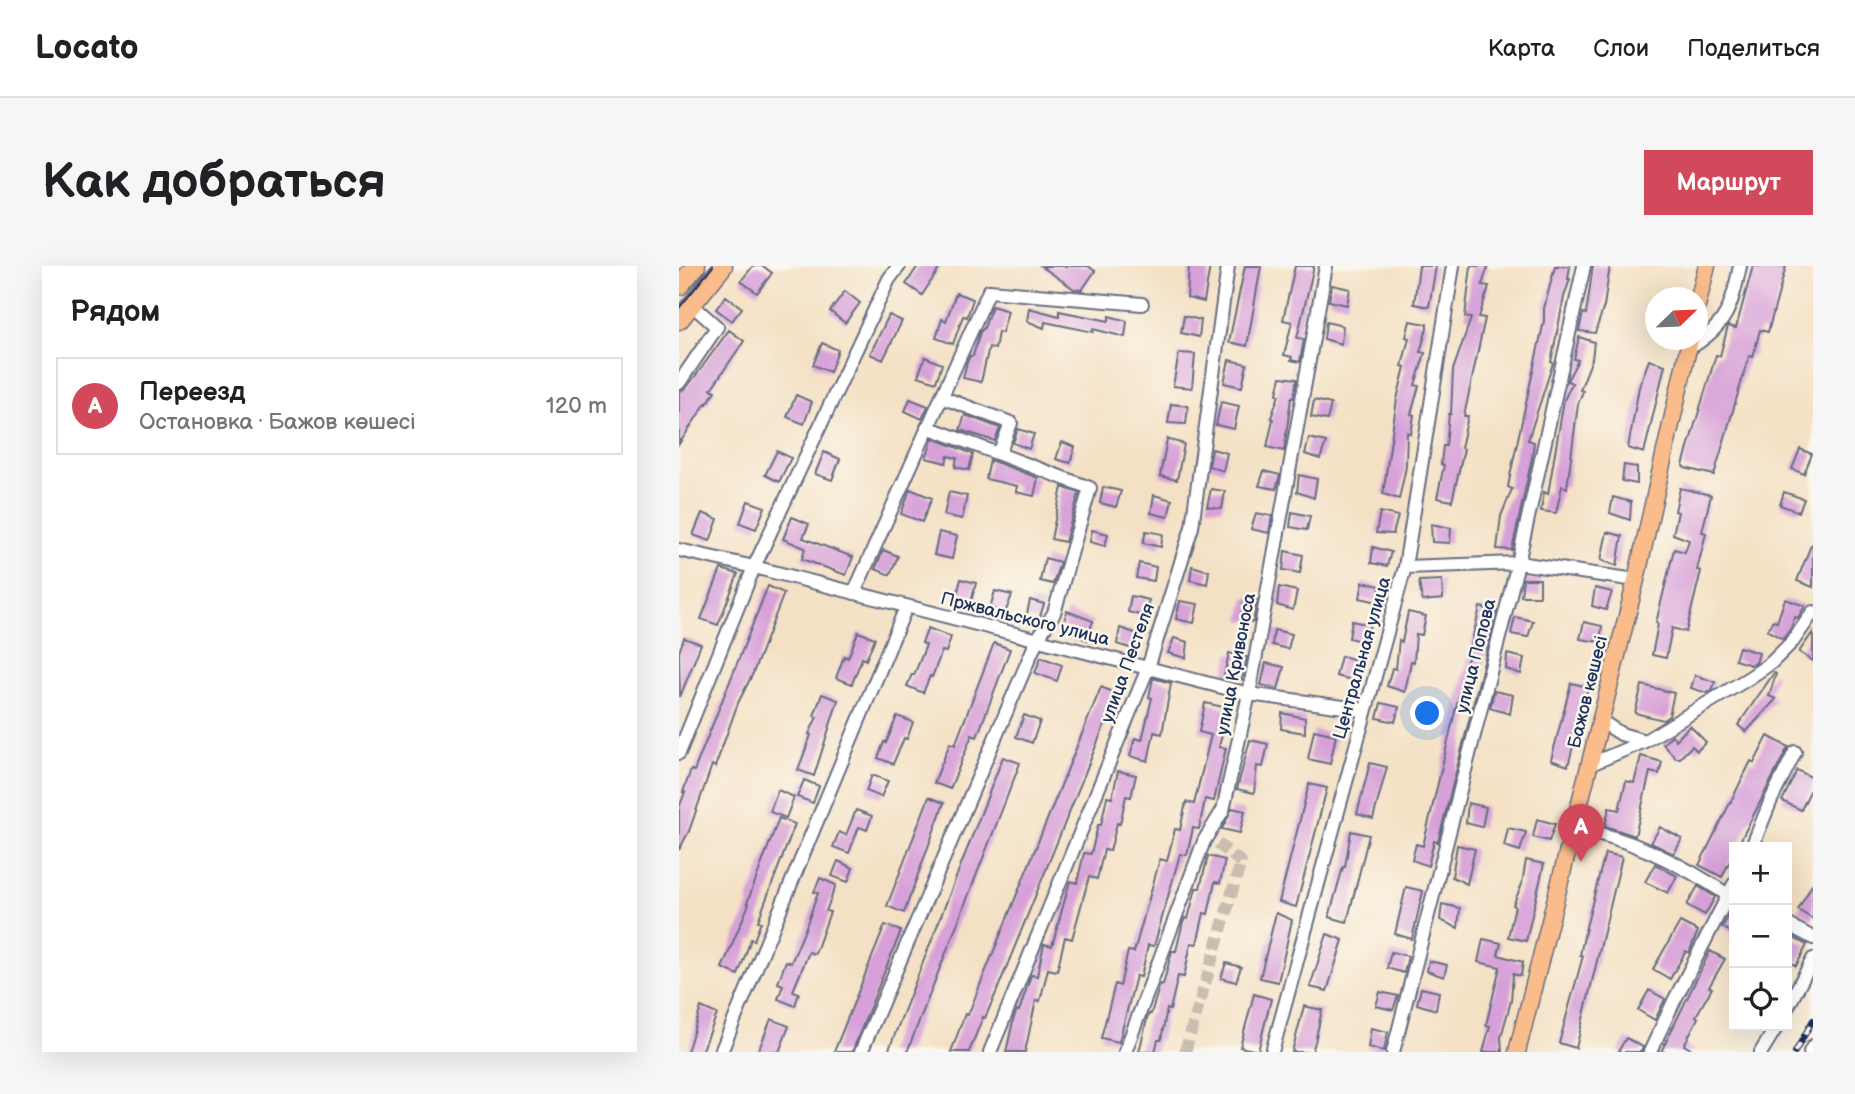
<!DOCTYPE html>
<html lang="ru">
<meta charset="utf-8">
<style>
:root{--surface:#fff;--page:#f6f6f6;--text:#202124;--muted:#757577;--line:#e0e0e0;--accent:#d1495b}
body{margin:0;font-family:"Balsamiq Sans",sans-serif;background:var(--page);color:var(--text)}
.controls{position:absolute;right:21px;bottom:21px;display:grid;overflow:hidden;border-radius:0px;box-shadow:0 7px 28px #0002}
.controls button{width:63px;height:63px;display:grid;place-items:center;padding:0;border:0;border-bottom:2px solid var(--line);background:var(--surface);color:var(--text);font:35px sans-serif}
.compass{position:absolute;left:966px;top:21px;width:63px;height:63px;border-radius:50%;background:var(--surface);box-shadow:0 7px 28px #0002;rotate:67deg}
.you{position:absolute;left:749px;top:448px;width:24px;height:24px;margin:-18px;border:5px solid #fff;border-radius:50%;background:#1a73e8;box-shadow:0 0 0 10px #1a73e833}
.badge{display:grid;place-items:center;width:46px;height:46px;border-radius:50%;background:var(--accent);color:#fff;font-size:23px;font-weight:700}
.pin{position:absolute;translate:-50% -58px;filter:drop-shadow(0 2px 4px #0008)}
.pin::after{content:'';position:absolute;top:37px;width:24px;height:21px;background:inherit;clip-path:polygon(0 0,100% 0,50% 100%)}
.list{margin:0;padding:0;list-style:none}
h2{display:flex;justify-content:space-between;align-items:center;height:91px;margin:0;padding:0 28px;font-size:30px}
h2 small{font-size:23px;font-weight:400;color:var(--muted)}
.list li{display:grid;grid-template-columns:46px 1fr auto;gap:21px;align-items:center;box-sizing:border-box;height:98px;margin:0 14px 14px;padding:0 14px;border:2px solid var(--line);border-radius:0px}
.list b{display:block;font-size:26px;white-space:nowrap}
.list p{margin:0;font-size:23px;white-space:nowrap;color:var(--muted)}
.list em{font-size:23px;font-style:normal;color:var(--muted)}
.icon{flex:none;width:38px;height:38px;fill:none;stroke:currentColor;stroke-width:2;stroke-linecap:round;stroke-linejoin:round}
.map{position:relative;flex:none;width:1134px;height:786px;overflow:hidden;border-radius:0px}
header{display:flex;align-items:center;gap:42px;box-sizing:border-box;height:98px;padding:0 35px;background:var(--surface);border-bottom:2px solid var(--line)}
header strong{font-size:33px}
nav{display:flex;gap:38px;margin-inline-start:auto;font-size:24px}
.intro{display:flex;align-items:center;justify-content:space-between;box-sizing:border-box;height:168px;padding:0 42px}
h1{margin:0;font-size:49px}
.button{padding:18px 32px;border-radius:0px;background:var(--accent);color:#fff;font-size:24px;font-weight:700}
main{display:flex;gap:42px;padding:0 42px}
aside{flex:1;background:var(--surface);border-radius:0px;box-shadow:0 7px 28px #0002}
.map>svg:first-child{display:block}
.building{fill:#d7a0d9}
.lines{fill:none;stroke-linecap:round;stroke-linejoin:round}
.minor-tunnel{stroke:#c9bdb0;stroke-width:12;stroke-dasharray:12 6;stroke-linecap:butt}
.minor-casing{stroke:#676d82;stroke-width:16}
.major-casing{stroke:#676d82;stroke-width:19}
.highway-casing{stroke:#676d82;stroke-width:21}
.minor{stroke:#fff;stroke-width:12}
.major{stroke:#f9bc8a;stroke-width:16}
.highway{stroke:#f9bc8a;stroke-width:18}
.tram{stroke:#1b2f5e;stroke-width:2}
.rail-casing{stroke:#1b2f5e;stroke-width:6}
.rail{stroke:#fbf7ec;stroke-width:3.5;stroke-dasharray:10;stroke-linecap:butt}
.labels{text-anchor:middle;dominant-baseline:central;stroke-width:5;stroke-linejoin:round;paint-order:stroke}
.street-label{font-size:18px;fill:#1b2f5e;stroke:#fbf7ec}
</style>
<header>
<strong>Locato</strong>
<nav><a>Карта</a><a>Слои</a><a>Поделиться</a></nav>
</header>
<div class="intro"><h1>Как добраться</h1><a class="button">Маршрут</a></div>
<main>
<aside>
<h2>Рядом<small></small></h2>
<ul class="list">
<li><span class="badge">A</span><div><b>Переезд</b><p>Остановка · Бажов көшесі</p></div><em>120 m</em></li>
</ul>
</aside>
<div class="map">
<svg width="1134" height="786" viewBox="0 0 1134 786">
<rect width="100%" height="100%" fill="#fbf7ec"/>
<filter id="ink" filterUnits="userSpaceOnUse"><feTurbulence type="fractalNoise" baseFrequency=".0143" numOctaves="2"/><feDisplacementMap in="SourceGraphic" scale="14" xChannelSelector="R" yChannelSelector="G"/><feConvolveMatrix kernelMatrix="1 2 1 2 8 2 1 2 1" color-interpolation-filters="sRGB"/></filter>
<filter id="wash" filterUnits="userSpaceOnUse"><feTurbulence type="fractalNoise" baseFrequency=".00686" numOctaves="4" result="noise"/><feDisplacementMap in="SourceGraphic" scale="28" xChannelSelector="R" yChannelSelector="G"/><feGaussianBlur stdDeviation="1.57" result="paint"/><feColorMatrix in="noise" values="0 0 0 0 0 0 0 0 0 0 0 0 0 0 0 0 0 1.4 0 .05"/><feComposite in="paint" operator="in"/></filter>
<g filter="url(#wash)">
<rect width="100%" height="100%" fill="#f4e1c5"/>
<g id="blocks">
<!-- building -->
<path class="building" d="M74 0H84L93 7 78 27 62 15Z
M239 0H262L243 29 227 18Z
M362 0H409L416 5 403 24 395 23Z
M510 0H531L525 36 508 32Z
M566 0H582L568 80 550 76Z
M616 0H635L618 72 625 73 621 96 612 94 613 91 605 89 613 56 604 54Z
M740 0H757L750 41 735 38Z
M792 0H809L803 19 810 20 800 51 806 52 785 150H789L782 182 785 183 773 235 758 232 765 199 762 198 764 180H767L770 148H772L774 104 792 52 786 51Z
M876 0H891L889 13H891L885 31 872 96 874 97 849 174 855 176 853 192 833 284 818 283 822 250 833 223 829 221 832 205 865 55V43Z
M914 0H931L925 40 916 67 900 65 904 47 907 48Z
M1074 0H1107L1089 66 1081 64 1074 91 1070 90 1035 209 1006 202 1004 200 1010 178 1037 89 1041 90 1049 60 1057 62Z
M653 19 671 23 668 39 650 35Z
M166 25 181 37 166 57 151 45Z
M277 27 294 33 288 51 284 50 274 78 257 72 263 53 267 55Z
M47 30 63 42 53 55 37 43Z
M313 40 329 45 323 67 319 66 316 83 310 81 302 116 284 112 288 96 291 90H294L301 66 305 62Z
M350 42 380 50V45L430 55V50L448 55 446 71 414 63V66L366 56 365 62 348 55Z
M210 49 223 55 204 94 191 88Z
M505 50 522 54 520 71 502 67Z
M731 55 748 58V62L741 86 746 87 736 119 740 120 732 148 735 149 732 168 728 166 727 201 720 233 704 228 718 133 726 101 723 100 730 72 727 71Z
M647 56 664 60 662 78 645 73Z
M50 64 65 75 32 123 36 125 28 138 27 137 0 178V126L7 122 15 112Z
M900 71 915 76 913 93 901 124 904 125 899 138 888 222 883 220 877 247 862 245 865 226 869 228 885 134 893 117 888 115 889 113 899 94 895 93Z
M143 77 159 84 151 106 134 99Z
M500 87 516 88 513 122 494 120Z
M246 91 263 98 257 116 239 110Z
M550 94 568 98 563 121 545 117Z
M970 94 986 99 965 187 949 182 960 121Z
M602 111 618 113 614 132H612L605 185 588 181 594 153 592 152 600 129 598 128Z
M117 129 133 136 125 158 108 151Z
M231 133 249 140 243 153 226 145Z
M635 134 652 138 648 154 632 151Z
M542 136 560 140 555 163 537 159Z
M492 138 509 140 507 158 489 157Z
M286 149 321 162 316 175 281 164Z
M339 163 355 168 350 183 334 177Z
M254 172 294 188 290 204 276 201 278 192 269 190 267 197 247 192Z
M630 172 647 176 641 193 626 188Z
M488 173 505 178 498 214 481 210Z
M383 176 396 181 391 197 377 193Z
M533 183 548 187 544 205 530 200Z
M1121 183 1133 188 1125 208 1113 203Z
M98 185 112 192 100 216 86 209Z
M145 186 161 193 153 214 136 208Z
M311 194 359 212 355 230 337 226 338 220 307 213Z
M945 199 958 201V218L943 215Z
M585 205 601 209 597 223 580 220Z
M620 209 638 213 635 232 618 226Z
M383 221 400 227 386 276 372 273Z
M424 221 442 225 437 241 421 237Z
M1001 222 1032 229 1023 266 1027 267 1018 304 1022 305 1007 366 993 362 987 392 973 389 979 358 977 357 995 283 1006 286 1010 274 994 268 999 246 996 245Z
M231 223 253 232 243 256 222 248Z
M532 223 546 225 543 243 528 241Z
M270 226 288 230 283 253 265 249Z
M1105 226 1125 233 1120 246 1101 239Z
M475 229 493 234 489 251 472 247Z
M934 231 952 236 951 254 931 247Z
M69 235 86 241 77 263 61 257Z
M613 246 631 250 628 264 611 261Z
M701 246 719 250 714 268 697 267Z
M23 247 39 253 31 275 14 269Z
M577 247 593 250 590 267 572 263Z
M113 251 130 258 124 272 174 291 167 309 123 293 126 282 104 273Z
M752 258 772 262 771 277 753 276Z
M413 264 429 268 426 280 411 276Z
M467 265 484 268 482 281 464 277Z
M260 266 278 270 273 293 255 289Z
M928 266 943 270 938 300 922 294Z
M1132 279H1134V321L1118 315Z
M694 281 712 286 708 300 692 297Z
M204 284 219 290 211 309 196 303Z
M606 285 624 289 621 307 604 304Z
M366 292 381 296 374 318 361 315Z
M460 297 477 301 475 315 457 312Z
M513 300 530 305 528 318 511 314Z
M42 303 59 308 39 359 22 353Z
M282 313 297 317 292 336 277 332Z
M844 313H861V330H842Z
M763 314 764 333 743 335 740 315Z
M684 316 701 320 699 336 681 332Z
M89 320 105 327 74 407 59 437 36 501 33 499 10 565 0 584V542L6 526H4L12 504 15 505Z
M600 321 618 325 614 344 598 339Z
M916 322 933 326 927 344 913 340Z
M316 325 333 329 326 347 311 342Z
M452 330 470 334 465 350 449 346Z
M566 331 578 334 574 356 561 354Z
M1106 333 1126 340 1119 352 1116 351 1112 362 1104 373 1089 365 1093 355 1098 356Z
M351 334 365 338 360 354 347 352Z
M501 335 519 338 515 357 497 353Z
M801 341 818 345 759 576 755 575 749 600 733 594 737 578 744 580Z
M388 345 414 355 408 374 398 370 400 366 383 362Z
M729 346 747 350 743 369 737 368 735 396 732 395 726 426 708 420 713 402 717 403 720 374 723 376Z
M836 351 854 355 849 371 832 368Z
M673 355 691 359 685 376 670 372Z
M905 356 923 360 921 376 901 373Z
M249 362 272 371 267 386 263 385 253 411 251 410 244 427 228 420 233 408 235 409 247 379 243 377Z
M441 362 459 368 454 383 438 378Z
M595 364 613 368 609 383 593 379Z
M179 366 196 372 187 394 183 392 173 418 157 412 165 390 169 392Z
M1134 366V395L1120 386Z
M5 372 22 378 1 431 0 386Z
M495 372 509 376 507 392 489 387Z
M315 377 331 383 298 471 293 469 271 523 255 517 271 477 276 479Z
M1060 381 1080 387 1077 397 1072 399 1056 394Z
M550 387 568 391 563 414 545 410Z
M828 388 845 392 842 408 827 403Z
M662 390 679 394 673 414 657 410Z
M362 391 383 399 378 415 356 407Z
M587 397 605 401 599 423 582 419Z
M1095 407 1097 408 1090 430 1097 433 1067 466 1059 459Z
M1016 409 1036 416 1033 424 1028 427 1012 422Z
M474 412 492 417 483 468 475 466 469 495 451 490 456 472 463 474 473 432 470 431Z
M892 417 909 421 889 500 872 494Z
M963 419 995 427 990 450 984 454 956 447Z
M422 421 438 428 317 727 306 752 304 751 290 786H272L286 748 289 749 299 724Z
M815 425 834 429 831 448 811 442Z
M143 428 159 434 135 510 119 504 132 469 130 468 138 451 135 450Z
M526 437 549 442 540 481 547 482 535 535 526 533 520 563 514 562 508 589 501 588 475 680 469 679 462 711 457 710 440 776 422 772 436 718 441 720 449 685 455 686 481 593 488 595 496 563 501 564 507 536 515 538 532 469 520 466Z
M702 437 720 441 716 456 698 452Z
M603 447 626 452V467L602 463Z
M345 449 361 455 353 477 337 471Z
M218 450 234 456 228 473 225 472 214 498 199 492 205 476 207 477Z
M1011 460 1027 476 1018 485 1013 480 1001 492H997L984 478 993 469 997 474Z
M635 464 657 469 651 498 629 493Z
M1089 470 1109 481 1070 558 1058 581H1055V587L1043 611 1020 599 1072 495 1075 497Z
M571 474 589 478 584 501 578 500 575 527 558 523Z
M962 490 983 496 980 508 971 506 956 570 926 560 930 542 940 544 947 515 955 517Z
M324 491 341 497 319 554 228 786H209Z
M691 497 708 501 694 553 678 548Z
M1118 504 1134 512V519L1122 544 1103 535Z
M439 505 457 509 452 531 447 530 441 558 438 557 431 585 425 584 418 613 410 611 393 673 386 671 378 705 369 703 361 735 357 734 346 786H327L335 751 338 744 340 745 352 709 358 710 365 678 373 680 391 615 398 617 405 587 412 588 419 559H422L428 531 433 532Z
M193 509 209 515 202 531 187 525Z
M125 514 140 520 134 537 118 531Z
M630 518 648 522 617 641 600 636Z
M99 524 115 531 107 552 91 546Z
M250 531 265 537 225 647 208 640Z
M789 537 807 541 803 561 787 557Z
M553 542 566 545 561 567 543 563Z
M177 544 193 550 188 564 180 561 170 587 154 581 160 566 167 569Z
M100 552 116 558 79 655 82 656 75 674 72 673 59 709 43 702 70 638 68 637Z
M858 553 876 558 870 575 854 571Z
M981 561 1003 573 995 588 972 577Z
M829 562 847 566 841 585 825 580Z
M672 565 690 569 668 656 650 651 664 601H666Z
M778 579 796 583 788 618 773 611Z
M926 587 943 591 897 782 880 777 904 690 901 689 907 661Z
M529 590 546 594 541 617 536 616 529 648 525 647 518 678 512 677 505 711 499 710 491 744 488 743 482 774H479L476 786H460L468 753 470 748H472L481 718 484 719 493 685H497L504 656 506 652 509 653 517 622H521Z
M847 594 865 598 847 675 829 671 836 640 834 639 843 618Z
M159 595 174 602 169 616 153 610Z
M976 598 998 610 989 627 966 616Z
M141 612 157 619 147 645 151 646 136 688 130 686 114 725 120 727 116 740 99 733 104 719 99 717 107 695 112 697 125 666 139 627 135 626Z
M1134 617V653L1119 644Z
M1019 620 1036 631 1026 649 1008 639Z
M727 621 744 625 733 673 716 668Z
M763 638 781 642 779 662 761 654Z
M1054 642H1055V668L1043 661Z
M597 647 613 654 599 716 581 712Z
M1001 656 1019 665 1010 687 1007 685 991 713 974 703Z
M206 659 222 665 213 687 173 786H155Z
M648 668 664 674 648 725 631 721Z
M1111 670 1128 679 1117 700 1108 694V675Z
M804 673 822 677 819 689 844 696 842 710 834 708 832 735 822 771 823 786H804L811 760 807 759 821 701 799 696Z
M1031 685 1046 693 1030 721 1033 722 1017 750 1019 752 1005 779 1017 786H982Z
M712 686 729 690 725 707 708 702Z
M750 695 768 699 765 711 748 705Z
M547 697 562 701 557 716 542 712Z
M742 722 760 726 757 744 738 738Z
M970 724 986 733 976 754 959 744Z
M701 726 719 730 714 744 697 740Z
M575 728 592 733 579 785 561 781Z
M625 740 643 744 636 776 633 786H613Z
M22 741 38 748 23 786H8Z
M92 753 110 760 100 786H79Z
M692 762 709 766 705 785 689 781Z
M947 772 964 781 962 786H939Z"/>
</g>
</g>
<g filter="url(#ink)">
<use href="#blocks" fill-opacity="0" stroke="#676d82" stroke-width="2"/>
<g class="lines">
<!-- minor-tunnel -->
<path class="minor-tunnel" d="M506 786 562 596 528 569"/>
<defs>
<path id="minor" d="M1009 83C1048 60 1052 42 1061 0
M0 117 38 61 12 38
M262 131 332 157 320 188
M0 284 75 301 570 428 686 444
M726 301 839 297 957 314
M175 327 310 25 463 38
M922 455 942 468 966 475
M0 487 75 301 210 13 220 0
M910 499 966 475 1070 412 1092 397 1114 375 1134 346
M894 562C950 571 1008 601 1055 633
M1073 581 1092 534 1116 486
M1108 658 1134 672
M1108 742 1134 693
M42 786 227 341
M182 786 358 374 375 347 411 222 248 161
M311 786 469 402 513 261 549 0
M446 786 525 575 544 544 570 428 647 0
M593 786 726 301 774 0
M714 786 839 297 905 0
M971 786 995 735 1055 618
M1082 786 1098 760
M1131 786 1134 780"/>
<path id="major" d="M1018 40 1028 0
M838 786 957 314 1011 74"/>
<path id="highway" d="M0 20 17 0
M0 54 44 0"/>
</defs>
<!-- minor casing -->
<use href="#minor" class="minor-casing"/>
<!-- major casing -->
<use href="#major" class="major-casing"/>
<!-- highway casing -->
<use href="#highway" class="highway-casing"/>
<!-- minor -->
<use href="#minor" class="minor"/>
<!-- major -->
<use href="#major" class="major"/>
<!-- highway -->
<use href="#highway" class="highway"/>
<!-- tram -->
<path class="tram" d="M0 42 34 0"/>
<defs>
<path id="rail" d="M1116 786 1134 754"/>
</defs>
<!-- rail casing -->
<use href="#rail" class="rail-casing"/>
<!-- rail -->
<use href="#rail" class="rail"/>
</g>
</g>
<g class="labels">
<!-- street labels -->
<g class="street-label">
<text transform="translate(346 353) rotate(14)">Пржвальского улица</text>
<text transform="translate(797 390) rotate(-76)">улица Попова</text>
<text transform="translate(683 392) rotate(-74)">Центральная улица</text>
<text transform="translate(449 397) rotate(-70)">улица Пестеля</text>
<text transform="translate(557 398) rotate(-79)">улица Кривоноса</text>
<text transform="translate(909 426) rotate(-76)">Бажов көшесі</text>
</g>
</g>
</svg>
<div class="controls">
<button>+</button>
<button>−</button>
<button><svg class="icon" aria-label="locate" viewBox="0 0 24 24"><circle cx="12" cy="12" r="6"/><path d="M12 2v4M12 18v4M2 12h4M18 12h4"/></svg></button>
</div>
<svg class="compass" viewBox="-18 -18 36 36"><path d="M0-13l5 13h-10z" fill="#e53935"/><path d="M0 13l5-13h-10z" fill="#757577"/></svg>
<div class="you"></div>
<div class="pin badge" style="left:902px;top:596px">A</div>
</div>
</main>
